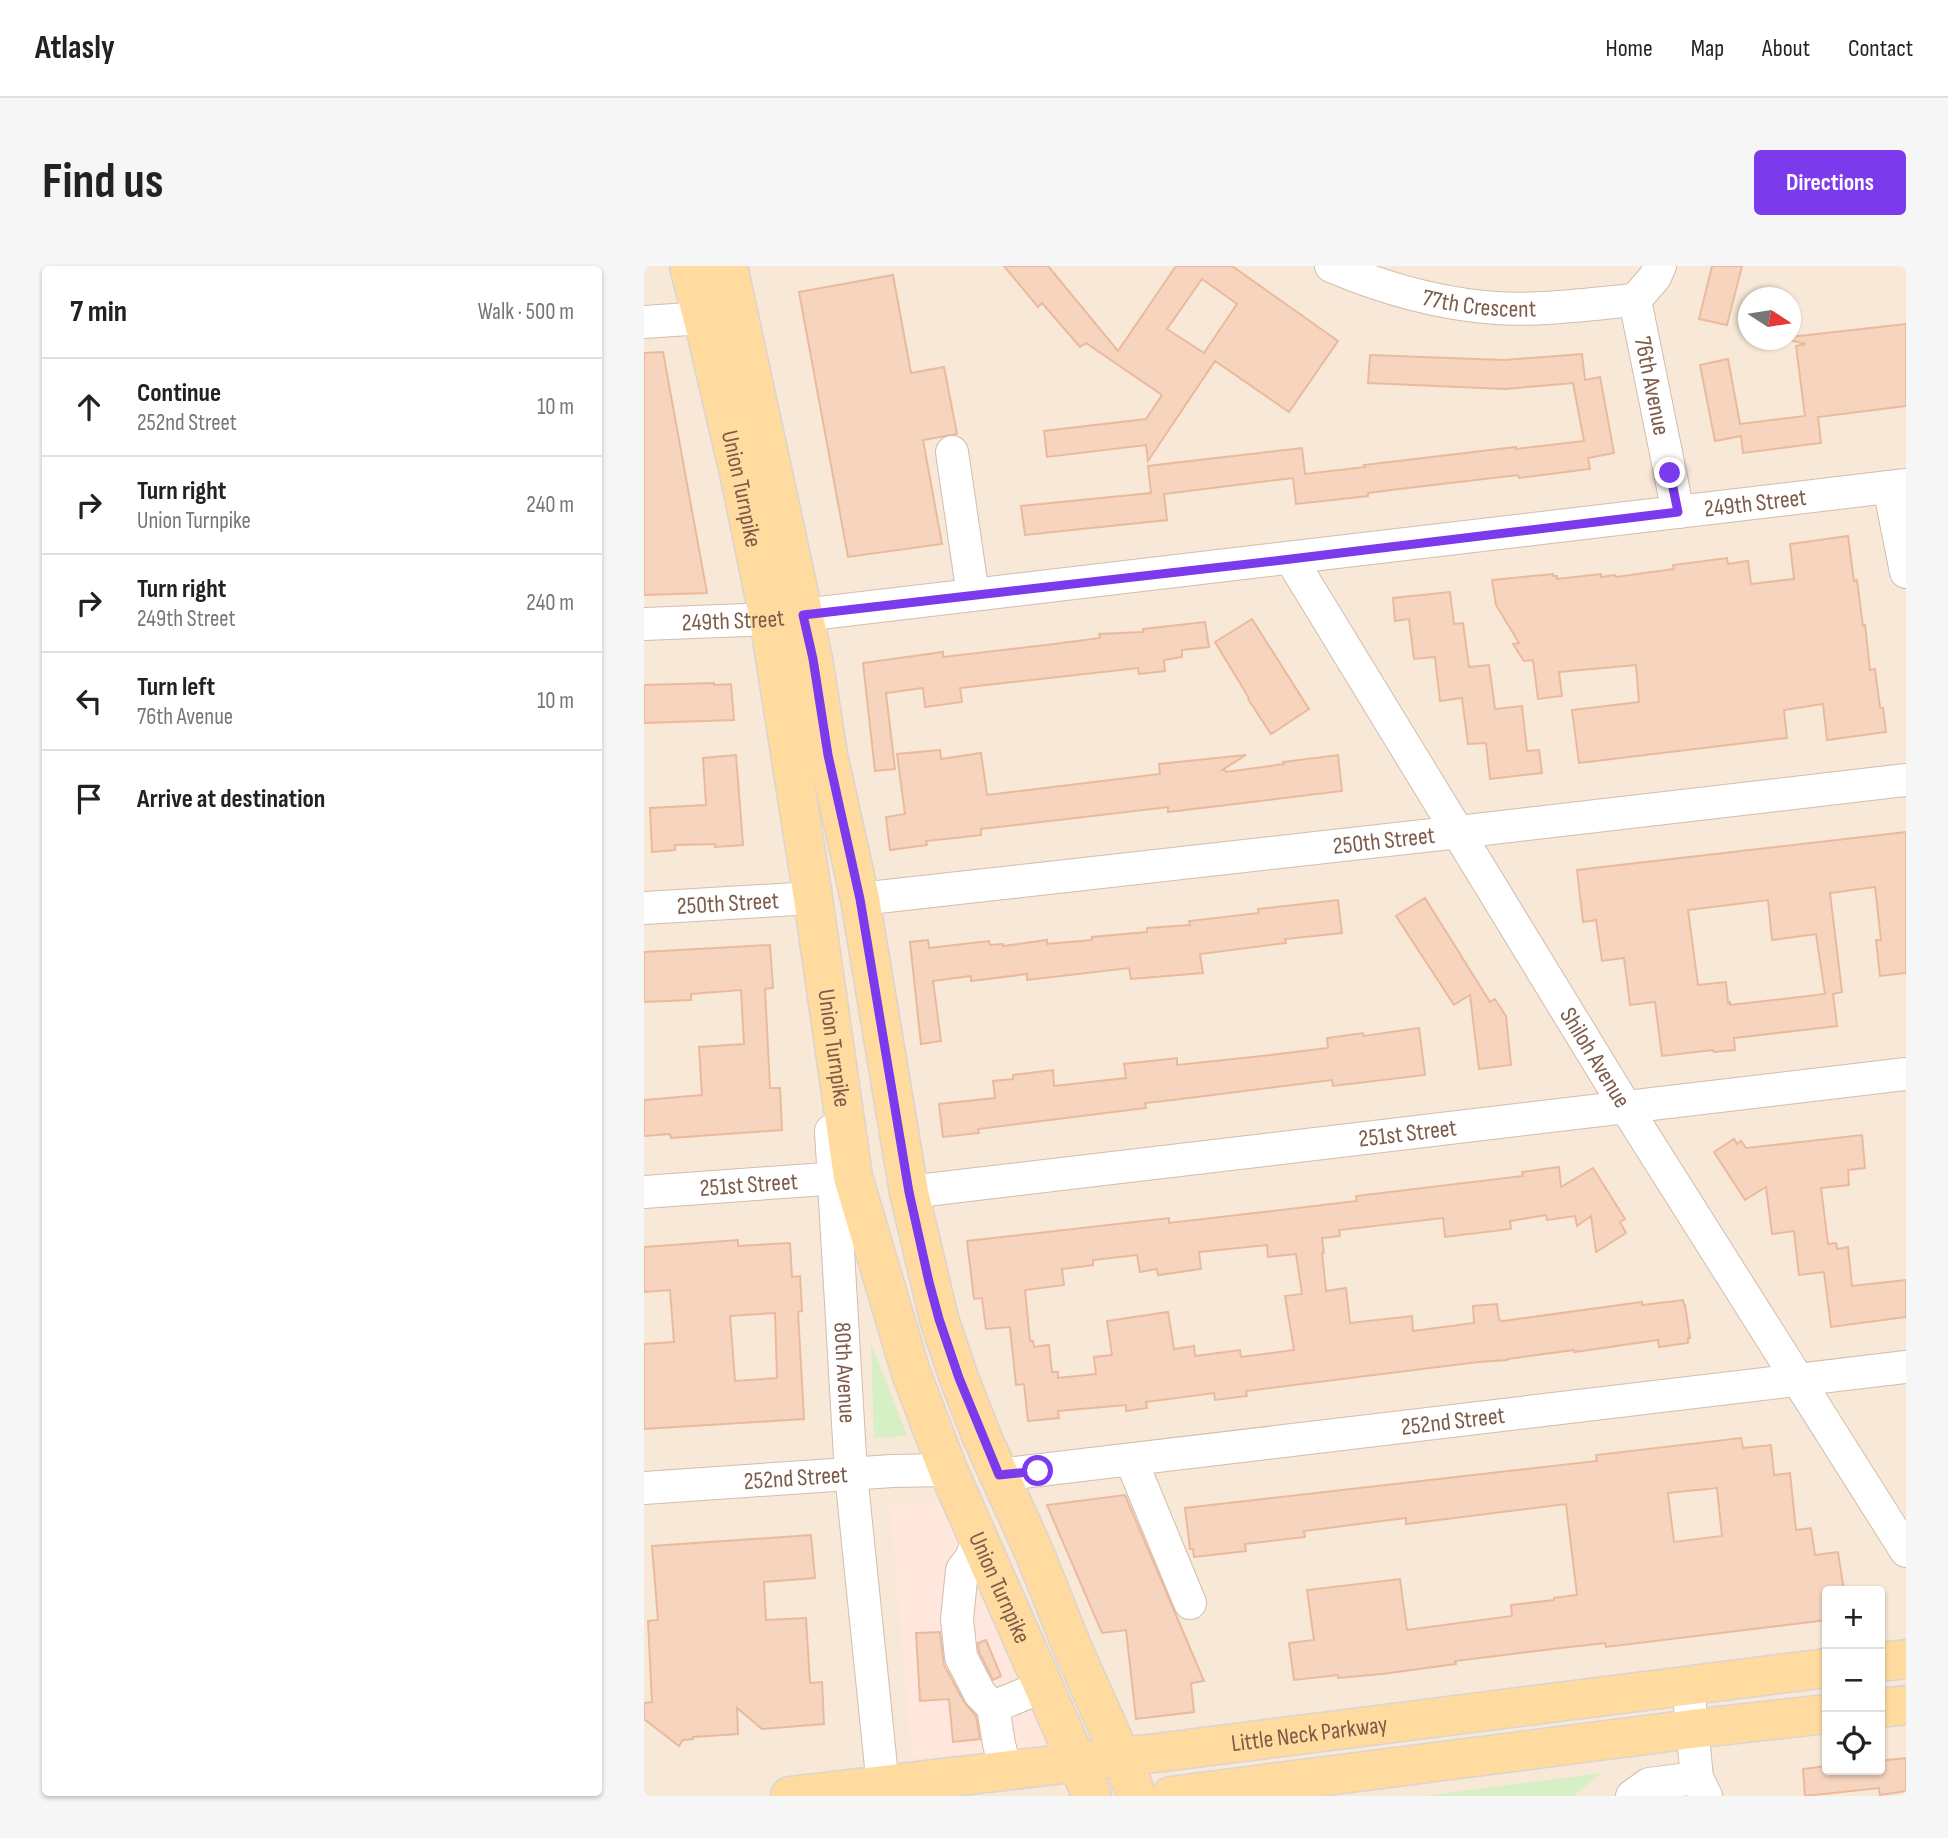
<!DOCTYPE html>
<meta charset="utf-8">
<style>
:root{--surface:#fff;--page:#f6f6f6;--text:#222;--muted:#767676;--line:#e0e0e0;--accent:#7c3aed}
body{margin:0;font-family:"Sofia Sans Condensed",sans-serif;background:var(--page);color:var(--text)}
.controls{position:absolute;right:21px;bottom:21px;display:grid;overflow:hidden;border-radius:7px;box-shadow:0 2px 5px #0004}
.controls button{width:63px;height:63px;display:grid;place-items:center;padding:0;border:0;border-bottom:2px solid var(--line);background:var(--surface);color:var(--text);font:35px sans-serif}
.compass{position:absolute;left:1094px;top:21px;width:63px;height:63px;border-radius:50%;background:var(--surface);box-shadow:0 2px 5px #0004;rotate:102deg}
.stop{position:absolute;width:21px;height:21px;margin:-16px;border:5px solid #7c3aed;border-radius:50%;background:#fff}
.stop.end{background:#7c3aed;border-color:#fff;box-shadow:0 2px 7px #0008}
.list{margin:0;padding:0;list-style:none}
h2{display:flex;justify-content:space-between;align-items:center;height:91px;margin:0;padding:0 28px;font-size:30px}
h2 small{font-size:23px;font-weight:400;color:var(--muted)}
.list li{display:grid;grid-template-columns:46px 1fr auto;gap:21px;align-items:center;box-sizing:border-box;height:98px;padding:0 28px;border-top:2px solid var(--line)}
.list b{display:block;font-size:26px;white-space:nowrap}
.list p{margin:0;font-size:23px;white-space:nowrap;color:var(--muted)}
.list em{font-size:23px;font-style:normal;color:var(--muted)}
.icon{flex:none;width:38px;height:38px;fill:none;stroke:currentColor;stroke-width:2;stroke-linecap:round;stroke-linejoin:round}
.map{position:relative;flex:none;width:1262px;height:1530px;overflow:hidden;border-radius:7px}
header{display:flex;align-items:center;gap:42px;box-sizing:border-box;height:98px;padding:0 35px;background:var(--surface);border-bottom:2px solid var(--line)}
header strong{font-size:33px}
nav{display:flex;gap:38px;margin-inline-start:auto;font-size:24px}
.intro{display:flex;align-items:center;justify-content:space-between;box-sizing:border-box;height:168px;padding:0 42px}
h1{margin:0;font-size:49px}
.button{padding:18px 32px;border-radius:7px;background:var(--accent);color:#fff;font-size:24px;font-weight:700}
main{display:flex;gap:42px;padding:0 42px}
aside{flex:1;background:var(--surface);border-radius:7px;box-shadow:0 2px 5px #0004}
.map>svg:first-child{display:block}
.residential{fill:#f7e8d7;fill-rule:evenodd}
.commercial{fill:#ffe7dd}
.green{fill:#d6efc5}
.building{fill:#f7d4be;stroke:#ebba9c;stroke-width:2;fill-rule:evenodd}
.lines{fill:none;stroke-linecap:round;stroke-linejoin:round}
.minor-casing{stroke:#d3bdad;stroke-width:34}
.major-casing{stroke:#ddd4d0;stroke-width:41}
.minor{stroke:#fff;stroke-width:32}
.major{stroke:#ffdba0;stroke-width:38}
.route{stroke:#7c3aed;stroke-width:9}
.labels{text-anchor:middle;dominant-baseline:central;stroke-width:5;stroke-linejoin:round;paint-order:stroke}
.street-label{font-size:24px;fill:#7d5b49;stroke:#fffaf2}
</style>
<header>
<strong>Atlasly</strong>
<nav><a>Home</a><a>Map</a><a>About</a><a>Contact</a></nav>
</header>
<div class="intro"><h1>Find us</h1><a class="button">Directions</a></div>
<main>
<aside>
<h2>7 min<small>Walk · 500 m</small></h2>
<ul class="list">
<li><svg class="icon" aria-label="ahead" viewBox="0 0 24 24"><path d="M12 20V5M6 11l6-6 6 6"/></svg><div><b>Continue</b><p>252nd Street</p></div><em>10 m</em></li>
<li><svg class="icon" aria-label="right" viewBox="0 0 24 24"><path d="M7 20v-9h11M14 6l5 5-5 5"/></svg><div><b>Turn right</b><p>Union Turnpike</p></div><em>240 m</em></li>
<li><svg class="icon" aria-label="right" viewBox="0 0 24 24"><path d="M7 20v-9h11M14 6l5 5-5 5"/></svg><div><b>Turn right</b><p>249th Street</p></div><em>240 m</em></li>
<li><svg class="icon" aria-label="left" viewBox="0 0 24 24"><path d="M17 20v-9H6M10 6l-5 5 5 5"/></svg><div><b>Turn left</b><p>76th Avenue</p></div><em>10 m</em></li>
<li><svg class="icon" aria-label="arrive" viewBox="0 0 24 24"><path d="M6 21V4h12l-3 4 3 4H6"/></svg><div><b>Arrive at destination</b></div></li>
</ul>
</aside>
<div class="map">
<svg width="1262" height="1530" viewBox="0 0 1262 1530">
<rect width="100%" height="100%" fill="#fef6e9"/>
<!-- residential -->
<path class="residential" d="M0 0H1262V1530H0ZM1104 32H1146V74H1104ZM1183 1325H1236V1504H1183Z"/>
<!-- commercial -->
<path class="commercial" d="M297 1235 410 1482 268 1492 246 1240Z"/>
<!-- green -->
<path class="green" d="M227 1077 263 1170 230 1172Z
M958 1507 929 1530H780Z"/>
<!-- building -->
<path class="building" d="M360 0H404L474 85 532 0H588L694 75 645 146 571 95 504 195 502 179 403 191 400 165 502 153 518 129 442 77 436 81 398 37 394 41ZM558 13 593 38 560 87 523 63Z
M1068 0H1098L1083 59 1055 53Z
M249 9 267 107 300 101 313 168 279 174 298 278 204 291 155 26Z
M1262 58V140L1174 151 1177 177 1099 187 1097 170 1071 175 1056 99 1084 93 1096 158 1161 150 1152 80 1162 78 1145 74 1146 71Z
M19 86 63 327 0 329V87Z
M938 88 941 114 956 111 970 187 944 192 946 203 875 212 874 209 755 223 724 227V230L652 238 649 212 520 228 523 254 381 269 377 240 507 227 504 200 658 182 661 208 721 201 720 199 872 181V183L940 175 929 117 861 123 724 117 726 89 860 94Z
M1204 270 1210 315 1213 314 1219 360 1221 359 1222 367 1226 404 1231 403 1236 442H1239L1242 466 1183 474 1179 438 1140 444 1143 472 935 497 928 444 995 436 992 399 915 406 918 430 894 433 889 394 880 395 869 378 875 377 852 339 848 314 909 308V310H913V313L957 308V311L971 309 972 311 1030 303 1029 299 1083 292 1084 298 1104 295 1107 318 1150 313 1146 278Z
M806 326 810 358 819 357 825 401 845 399 851 443 878 440 883 485 895 484 898 507 846 513 842 477 824 478 818 432 796 435 791 391 770 393 765 353 751 355 749 332Z
M608 353 665 443 627 468 604 433 605 432 571 376Z
M561 356 565 381 538 384V391L520 394 521 405 495 408 494 402 316 422 318 436 281 441 279 422 242 427 251 503 231 505 219 397 299 386V391L410 378 456 372 455 368 499 366V363Z
M70 417V419L87 418 90 454 0 457V419Z
M296 484 297 493 337 487 343 529 516 508 515 498 602 489 578 504H581L582 506 640 498 639 496 694 489 698 525 524 546V541L337 563V569L282 575 283 579 246 584 242 551 261 548 253 488Z
M92 489 99 579 71 581V578L31 579V584L8 586 6 542 62 539 59 492Z
M1262 566V707L1236 710 1232 674H1237L1231 621 1186 627 1198 726 1189 728 1193 760 1090 772 1091 784 1070 786 1069 784 1018 790 1011 736 986 739 980 692 958 695 952 654 939 656 933 604ZM1124 634 1128 674 1172 668 1181 728 1086 739V736L1084 737 1082 716 1054 719 1044 644Z
M781 632 846 736 851 733 862 750 867 799 835 803 826 729 810 739 752 650Z
M694 634 698 667 641 673 642 677 556 688 559 707 487 713 485 702 383 714V708L327 715V710L289 715 297 775 277 778 266 676 284 674 285 682 345 675 346 679 359 678V680L403 674V678L448 674V671L503 666V662L546 659 545 655 615 647 614 643Z
M126 679 129 722 121 723 126 822H136L138 864 27 872 26 868 0 870V834L58 829 55 781 100 778 97 724 47 728V734L0 736V686Z
M775 762 781 809 689 820 688 814 537 833 501 837 502 842 334 863 335 867 299 871 295 838 351 832 349 815 369 813V809L409 804 410 820 482 812 480 798 533 792V799L618 790 684 782 683 772 719 767 720 770Z
M1218 869 1221 902 1204 904 1205 919 1177 922 1184 978 1192 977 1193 983 1204 981 1208 1020 1262 1014V1051L1187 1061 1180 1006 1155 1009 1150 965 1128 968 1122 921 1101 934 1070 886 1090 873 1093 878 1097 875 1102 882Z
M915 901 917 921 949 902 981 953 976 956 982 967 952 986 947 950 933 960 931 950 903 954 902 949 866 955 867 963 801 971 799 952 695 964 696 970 678 972 680 987H678L682 1025 702 1022 706 1057 768 1050 769 1065 830 1057 829 1040 853 1038 855 1054 859 1055 998 1036V1039L1039 1034 1040 1039H1041L1046 1072H1044V1077L1015 1081 1014 1074 938 1085 930 1086V1084L863 1093V1094L834 1096 602 1125 603 1130 571 1134 570 1127 502 1136 503 1142 482 1145V1139L414 1145 415 1152 384 1155 380 1118 372 1119 366 1061 342 1063 338 1032 330 1033 323 975 525 952V957L713 935 712 930 879 910 878 906ZM623 979 624 991 652 988 658 1028 641 1030 650 1084 597 1091 596 1084 551 1090 550 1080 530 1083 524 1046 463 1055 468 1089 450 1091 452 1108 414 1112V1106H408L405 1079 390 1081 389 1075H386L381 1024 420 1019 418 1003 449 999V994L493 989 496 1006 513 1003 514 1009 557 1003 555 986Z
M94 974V980L146 977 148 1011 156 1010 158 1045 154 1046 160 1153 0 1163V1078L30 1076 26 1024 0 1026V981ZM131 1047 133 1112 91 1115 86 1050Z
M1097 1172 1099 1182 1127 1179 1130 1209 1146 1207 1152 1264 1167 1262 1171 1289 1194 1286 1200 1325H1183V1354L962 1381 961 1377 917 1382 811 1395 812 1398 738 1408 694 1412V1409L650 1414 645 1377 670 1374 663 1324 756 1313 763 1364 868 1350 867 1339 910 1334V1332L933 1329 922 1238 762 1258V1252L660 1265 661 1271 601 1278 602 1285 550 1291 549 1283H546L541 1242 953 1195 952 1189ZM1073 1222 1078 1270 1030 1276 1024 1227Z
M481 1229 560 1415 547 1417 550 1446 492 1453 482 1364 458 1367 403 1239Z
M167 1269 171 1312 120 1316 122 1354 162 1352 166 1417 178 1416 180 1458 118 1463 93 1442 94 1468 49 1471V1473L39 1474 35 1480 0 1453V1437L8 1436 4 1355 14 1354 8 1280Z
M296 1366 300 1399 320 1436 332 1450 336 1473 309 1476 305 1433 276 1435 272 1367Z
M342 1374 357 1410 349 1414 335 1386 334 1377Z
M1262 1492V1525L1236 1529 1235 1522 1161 1530 1159 1503 1183 1500V1504H1236V1495Z"/>
<g class="lines">
<defs>
<g id="minor">
<path id="s1" d="M687 0C739 22 794 38 852 42 898 45 945 38 991 34"/>
<path id="s2" d="M1016 0 1011 11 991 34 1034 246"/>
<path d="M0 56 59 52"/>
<path d="M308 186 329 329"/>
<path d="M1245 221 1262 306"/>
<path id="s3" d="M647 293 981 840 1262 1285"/>
<path id="s4" d="M0 358 125 353 1262 219"/>
<path id="s5" d="M216 633 815 566 1262 514"/>
<path id="s6" d="M0 642 169 632"/>
<path id="s7" d="M187 865 207 1208 240 1530"/>
<path id="s8" d="M0 926 209 911"/>
<path id="s9" d="M265 926 1262 808"/>
<path d="M487 1194 546 1337"/>
<path id="s10" d="M355 1209 1262 1101"/>
<path id="s11" d="M0 1222 248 1205 304 1204"/>
<path d="M335 1273 327 1292 318 1304 313 1353 317 1391 336 1428 349 1441 400 1420"/>
<path d="M1044 1419 1053 1512 1062 1530"/>
<path d="M349 1441 355 1478 362 1505"/>
<path d="M988 1530 1005 1518 1053 1512"/>
</g>
<g id="major">
<path id="s12" d="M45 0 62 65 96 211 125 353 169 632 209 911 267 1107 304 1204 448 1530"/>
<path d="M84 0 169 393 184 489 216 633 265 926 295 1053 315 1112 338 1171 391 1288 428 1381 477 1491 493 1530"/>
<path d="M1236 1396 1262 1393"/>
<path d="M1236 1442 1262 1439"/>
<path id="s13" d="M146 1530 504 1488 1183 1402"/>
<path d="M527 1530 1048 1463 1183 1448"/>
</g>
</defs>
<!-- minor casing -->
<use href="#minor" class="minor-casing"/>
<!-- major casing -->
<use href="#major" class="major-casing"/>
<!-- minor -->
<use href="#minor" class="minor"/>
<!-- major -->
<use href="#major" class="major"/>
</g>
<g class="lines">
<!-- route -->
<path class="route" d="M394 1205 355 1209 315 1112 295 1053 285 1016 265 926 216 633 184 489 169 393 159 349 647 293 1034 246 1026 207"/>
</g>
<g class="labels">
<!-- street labels -->
<g class="street-label">
<text stroke="none"><textPath href="#s1" startOffset="154">77th Crescent</textPath></text>
<text stroke="none"><textPath href="#s2" startOffset="130">76th Avenue</textPath></text>
<text stroke="none"><textPath href="#s12" startOffset="229">Union Turnpike</textPath></text>
<text stroke="none"><textPath href="#s4" startOffset="1118">249th Street</textPath></text>
<text stroke="none"><textPath href="#s4" startOffset="89">249th Street</textPath></text>
<text stroke="none"><textPath href="#s5" startOffset="527">250th Street</textPath></text>
<text stroke="none"><textPath href="#s6" startOffset="84">250th Street</textPath></text>
<text stroke="none"><textPath href="#s12" startOffset="796">Union Turnpike</textPath></text>
<text stroke="none"><textPath href="#s3" startOffset="584">Shiloh Avenue</textPath></text>
<text stroke="none"><textPath href="#s9" startOffset="502">251st Street</textPath></text>
<text stroke="none"><textPath href="#s8" startOffset="105">251st Street</textPath></text>
<text stroke="none"><textPath href="#s7" startOffset="242">80th Avenue</textPath></text>
<text stroke="none"><textPath href="#s10" startOffset="457">252nd Street</textPath></text>
<text stroke="none"><textPath href="#s11" startOffset="152">252nd Street</textPath></text>
<text stroke="none"><textPath href="#s12" startOffset="1363">Union Turnpike</textPath></text>
<text stroke="none"><textPath href="#s13" startOffset="523">Little Neck Parkway</textPath></text>
</g>
</g>
</svg>
<div class="controls">
<button>+</button>
<button>−</button>
<button><svg class="icon" aria-label="locate" viewBox="0 0 24 24"><circle cx="12" cy="12" r="6"/><path d="M12 2v4M12 18v4M2 12h4M18 12h4"/></svg></button>
</div>
<svg class="compass" viewBox="-18 -18 36 36"><path d="M0-13l5 13h-10z" fill="#e53935"/><path d="M0 13l5-13h-10z" fill="#767676"/></svg>
<div class="stop" style="left:394px;top:1205px"></div>
<div class="stop end" style="left:1026px;top:207px"></div>
</div>
</main>
